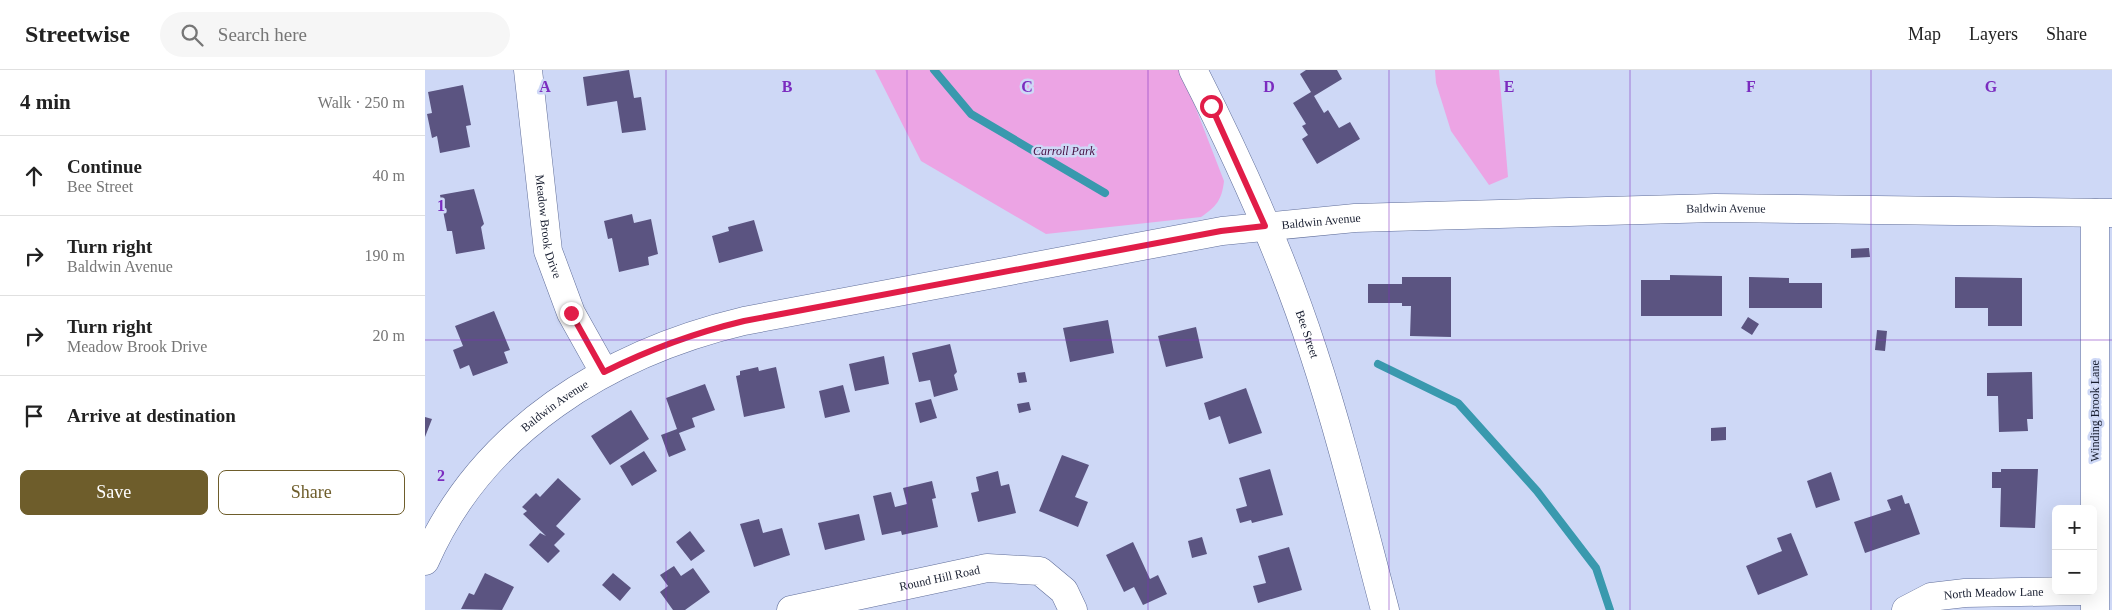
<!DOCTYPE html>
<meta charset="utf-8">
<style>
:root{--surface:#fff;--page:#f6f6f6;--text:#222;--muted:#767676;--line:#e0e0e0;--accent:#6e5d2b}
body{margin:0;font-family:Georgia,serif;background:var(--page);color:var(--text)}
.controls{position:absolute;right:15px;bottom:15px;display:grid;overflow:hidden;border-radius:8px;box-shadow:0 5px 20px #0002}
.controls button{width:45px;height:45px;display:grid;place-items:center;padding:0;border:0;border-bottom:1px solid var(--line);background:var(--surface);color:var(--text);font:25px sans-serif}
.stop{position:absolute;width:15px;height:15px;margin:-11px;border:4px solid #e11d48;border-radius:50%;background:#fff}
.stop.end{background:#e11d48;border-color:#fff;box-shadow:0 1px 5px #0008}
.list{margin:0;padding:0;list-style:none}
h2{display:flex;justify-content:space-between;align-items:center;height:65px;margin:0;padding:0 20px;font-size:21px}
h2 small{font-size:16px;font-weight:400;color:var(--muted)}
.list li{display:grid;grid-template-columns:32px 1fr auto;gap:15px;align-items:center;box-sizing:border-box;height:80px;padding:0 20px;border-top:1px solid var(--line)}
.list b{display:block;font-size:19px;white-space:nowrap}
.list p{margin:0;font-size:16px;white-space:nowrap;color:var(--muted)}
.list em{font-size:16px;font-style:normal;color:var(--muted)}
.actions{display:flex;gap:10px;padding:15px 20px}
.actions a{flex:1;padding:11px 0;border:1px solid var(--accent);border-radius:8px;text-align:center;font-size:18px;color:var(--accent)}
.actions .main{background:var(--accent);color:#fff}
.icon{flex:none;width:28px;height:28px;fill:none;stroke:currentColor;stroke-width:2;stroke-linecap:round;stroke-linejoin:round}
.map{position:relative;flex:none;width:1687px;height:540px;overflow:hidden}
header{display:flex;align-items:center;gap:30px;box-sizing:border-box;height:70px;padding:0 25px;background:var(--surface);border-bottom:1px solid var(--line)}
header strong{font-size:24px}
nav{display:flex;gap:28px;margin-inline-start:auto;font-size:18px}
.search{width:350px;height:45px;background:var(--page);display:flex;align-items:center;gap:12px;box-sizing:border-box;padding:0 18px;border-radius:28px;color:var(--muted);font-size:19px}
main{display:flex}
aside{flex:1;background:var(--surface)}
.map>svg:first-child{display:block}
.green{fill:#eca4e4}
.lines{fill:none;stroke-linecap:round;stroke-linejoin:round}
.stream{stroke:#3999ae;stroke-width:8}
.building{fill:#5b5481}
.minor-casing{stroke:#606e9a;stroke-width:29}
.tertiary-casing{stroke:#606e9a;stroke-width:29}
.minor{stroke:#fff;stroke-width:28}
.tertiary{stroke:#fff;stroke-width:28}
.route{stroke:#e11d48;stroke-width:6}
.grid{fill:none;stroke:#7b2cbf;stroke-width:1;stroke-opacity:0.55}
.labels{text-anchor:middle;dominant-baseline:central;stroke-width:5;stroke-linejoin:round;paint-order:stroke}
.park-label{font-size:12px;font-style:italic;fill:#450e41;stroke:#ced8f6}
.street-label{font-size:12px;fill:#181e30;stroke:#ced8f6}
.grid-label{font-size:16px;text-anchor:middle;font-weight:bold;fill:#7b2cbf;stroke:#ced8f6;stroke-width:5;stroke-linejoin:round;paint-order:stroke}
</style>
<header>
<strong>Streetwise</strong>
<div class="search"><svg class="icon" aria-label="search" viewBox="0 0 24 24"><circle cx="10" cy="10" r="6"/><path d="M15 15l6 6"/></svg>Search here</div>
<nav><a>Map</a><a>Layers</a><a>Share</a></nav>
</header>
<main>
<aside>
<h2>4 min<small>Walk · 250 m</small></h2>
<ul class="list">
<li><svg class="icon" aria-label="ahead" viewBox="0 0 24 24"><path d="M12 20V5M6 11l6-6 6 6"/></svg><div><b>Continue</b><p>Bee Street</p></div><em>40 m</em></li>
<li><svg class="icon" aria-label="right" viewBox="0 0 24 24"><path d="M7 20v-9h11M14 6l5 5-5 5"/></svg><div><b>Turn right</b><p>Baldwin Avenue</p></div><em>190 m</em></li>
<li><svg class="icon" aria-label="right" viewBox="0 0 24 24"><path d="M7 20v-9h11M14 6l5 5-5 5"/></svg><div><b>Turn right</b><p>Meadow Brook Drive</p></div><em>20 m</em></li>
<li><svg class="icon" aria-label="arrive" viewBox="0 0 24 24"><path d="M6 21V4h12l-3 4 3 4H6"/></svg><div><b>Arrive at destination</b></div></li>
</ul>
<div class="actions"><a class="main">Save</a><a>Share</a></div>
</aside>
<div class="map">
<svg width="1687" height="540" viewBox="0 0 1687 540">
<rect width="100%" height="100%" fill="#ced8f6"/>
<!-- green -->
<path class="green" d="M450 0H756L799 111C797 130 791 137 776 147L621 164 496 91Z
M1010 0H1074L1083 107 1064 115 1026 61 1011 13Z"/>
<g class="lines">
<!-- stream -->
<path class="stream" d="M509 0 546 44 680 123
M953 294 1033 333 1112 421 1171 498 1185 540"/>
</g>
<!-- building -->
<path class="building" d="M204 0 209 28 216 27 221 60 197 63 192 31 162 36 158 7Z
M881 0H912L917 9 889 26 899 43 903 40 914 58 925 52 935 69 892 94 877 69 883 65 877 56 881 54 868 33 886 22 875 4Z
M38 15 46 55 41 56 45 77 15 83 12 66 7 68 2 44 7 43 3 22Z
M49 119 59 154 56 157 60 179 31 184 27 161H22L15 125Z
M207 144 209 153 226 149 233 184 223 187 224 195 194 202 187 168 183 169 179 151Z
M329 150 338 181 294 193 287 166 304 161 303 157Z
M1444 178 1445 187 1426 188V179Z
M1245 205 1297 206V246H1216V210H1245Z
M977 207H1026V267L985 266 986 236H977V233H943V214H977Z
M1324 207 1364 208V213H1397V238H1324Z
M1530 207 1597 208V256H1563V238H1530Z
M69 241 85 280 79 282 83 293 48 306 44 295 35 299 28 280 38 276 30 256Z
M1323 247 1334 254 1327 265 1316 258Z
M683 250 689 283 645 292 638 258Z
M771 257 778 288 741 297 733 266Z
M1452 260 1462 261 1460 281 1450 280Z
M525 274 532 302 529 305 533 320 509 327 505 310 494 312 487 283Z
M459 286 464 314 430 321 424 294Z
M333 297 334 301 351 297 360 338 319 347 311 306 315 305V301Z
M600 302 602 312 594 313 592 303Z
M1607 302 1608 349H1602L1603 361 1574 362 1573 326H1562V303Z
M280 314 290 340 267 348 270 357 254 363 261 380 244 387 236 365 252 359 241 328Z
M418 315 425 342 400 348 394 321Z
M821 318 837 363 804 374 795 346 784 350 779 333Z
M506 329 512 348 495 353 490 333Z
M604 332 606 340 594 343 592 334Z
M206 340 224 369 185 395 166 366Z
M0 347 7 349 0 367Z
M1301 357V370L1286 371V358Z
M219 381 232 401 207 416 195 396Z
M637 385 664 395 650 427 663 432 653 457 614 441Z
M845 399 858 445 827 453 826 450 815 453 811 439 822 436 814 408Z
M1576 399H1613L1610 458 1575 457 1576 418H1567V402H1576Z
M573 401 576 416 584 414 591 443 553 452 546 423 554 421 551 407Z
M1406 402 1415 430 1391 438 1382 411Z
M133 408 156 429 131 456 140 464 129 475 135 481 123 493 104 475 115 463 121 466 98 444 102 441 97 437 111 423 115 427Z
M507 411 511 428 507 429 513 457 477 465 476 461 457 465 448 426 466 422 470 437 482 434 478 418Z
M1477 425 1480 434 1484 433 1495 464 1440 483 1429 452 1466 440 1462 430Z
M434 444 440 470 400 480 393 453Z
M334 449 338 463 357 458 365 485 329 497 315 454Z
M265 461 280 481 266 491 251 472Z
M1366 463 1383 505 1333 525 1321 496 1357 481 1352 468Z
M777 467 782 484 767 488 763 471Z
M708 472 725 509 733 505 742 524 718 535 709 517 699 522 681 485Z
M864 477 877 520 833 533 828 516 841 513 833 486Z
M249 496 256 506 268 498 285 522 260 540H248L235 522 243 516 235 505Z
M60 503 89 517 77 540 36 539 44 523 49 525Z
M188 503 206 518 195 531 177 515Z"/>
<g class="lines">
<defs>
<g id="minor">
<path id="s1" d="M103 0 123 181 146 243 179 302"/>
<path id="s2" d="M366 540 562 498 615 501 639 521 648 540"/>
<path id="s3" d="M1481 540 1506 527 1540 523 1659 521"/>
<path d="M1670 540V143"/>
</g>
<g id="tertiary">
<path id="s4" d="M768 0C814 90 857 185 888 281 916 366 937 453 960 540"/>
<path id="s5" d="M0 491C57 360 184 283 319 251L797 161 930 148 1290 138 1687 143"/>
</g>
</defs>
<!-- minor casing -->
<use href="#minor" class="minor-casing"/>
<!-- tertiary casing -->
<use href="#tertiary" class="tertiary-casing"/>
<!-- minor -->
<use href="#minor" class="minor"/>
<!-- tertiary -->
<use href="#tertiary" class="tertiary"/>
</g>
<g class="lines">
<!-- route -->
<path class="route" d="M146 243 179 302C225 279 269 263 319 251L796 161 840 156 786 36"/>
</g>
<!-- grid -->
<path class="grid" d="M241 0V540M482 0V540M723 0V540M964 0V540M1205 0V540M1446 0V540M0 270H1687"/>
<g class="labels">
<!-- park labels -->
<g class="park-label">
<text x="639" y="81">Carroll Park</text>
</g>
<!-- street labels -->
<g class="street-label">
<text stroke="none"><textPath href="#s5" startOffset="1405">Baldwin Avenue</textPath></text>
<text stroke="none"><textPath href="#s5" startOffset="1000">Baldwin Avenue</textPath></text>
<text stroke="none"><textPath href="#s1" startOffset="158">Meadow Brook Drive</textPath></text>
<text stroke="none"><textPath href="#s4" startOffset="288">Bee Street</textPath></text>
<text stroke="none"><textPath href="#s5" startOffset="205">Baldwin Avenue</textPath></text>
<text transform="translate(1670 341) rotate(-90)">Winding Brook Lane</text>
<text stroke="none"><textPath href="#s2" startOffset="152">Round Hill Road</textPath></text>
<text stroke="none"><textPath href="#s3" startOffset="91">North Meadow Lane</textPath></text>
</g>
</g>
<g class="grid-label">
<text x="120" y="22">A</text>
<text x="362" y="22">B</text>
<text x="602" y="22">C</text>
<text x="844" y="22">D</text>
<text x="1084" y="22">E</text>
<text x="1326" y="22">F</text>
<text x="1566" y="22">G</text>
<text x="16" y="141">1</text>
<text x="16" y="411">2</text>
</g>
</svg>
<div class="controls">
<button>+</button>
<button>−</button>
</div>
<div class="stop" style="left:786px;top:36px"></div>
<div class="stop end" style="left:146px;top:243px"></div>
</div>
</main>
